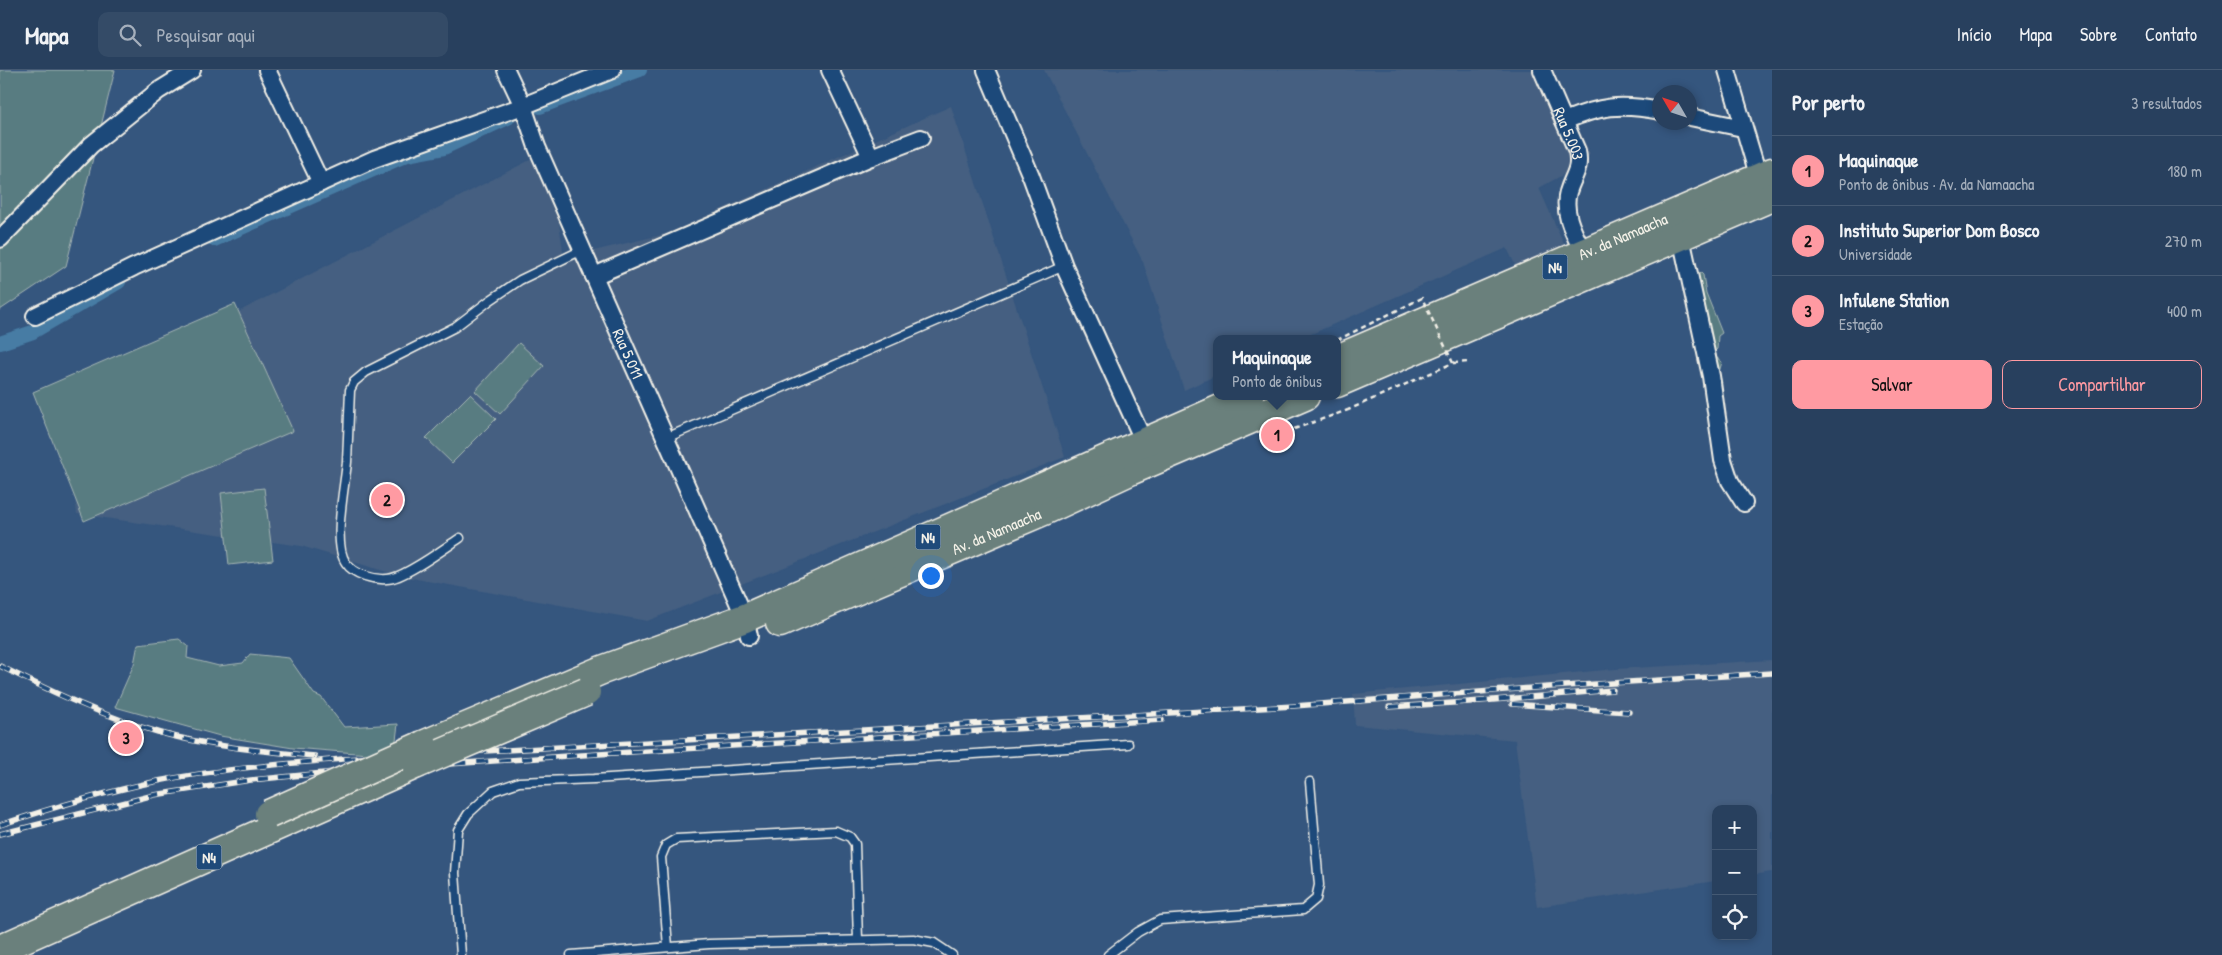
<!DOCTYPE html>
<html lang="pt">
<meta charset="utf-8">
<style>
:root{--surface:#28405e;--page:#344b67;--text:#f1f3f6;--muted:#a5afbc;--line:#445973;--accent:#ff9aa2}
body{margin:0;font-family:"Patrick Hand",sans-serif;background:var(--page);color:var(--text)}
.controls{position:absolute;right:15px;bottom:15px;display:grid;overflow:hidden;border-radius:10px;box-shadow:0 2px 8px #0003}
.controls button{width:45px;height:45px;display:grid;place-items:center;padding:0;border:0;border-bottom:1px solid var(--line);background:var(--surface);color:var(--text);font:25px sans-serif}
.compass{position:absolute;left:1652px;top:15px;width:45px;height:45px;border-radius:50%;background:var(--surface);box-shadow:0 2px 8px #0003;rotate:309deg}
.you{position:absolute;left:930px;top:505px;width:18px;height:18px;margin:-12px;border:4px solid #fff;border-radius:50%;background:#1a73e8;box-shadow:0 0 0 8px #1a73e833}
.badge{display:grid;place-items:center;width:32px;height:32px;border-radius:50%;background:var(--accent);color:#111;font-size:16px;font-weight:700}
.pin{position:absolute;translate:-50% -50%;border:2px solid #fff;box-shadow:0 1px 5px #0006}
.popup{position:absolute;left:1213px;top:265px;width:128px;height:65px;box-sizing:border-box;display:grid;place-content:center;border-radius:10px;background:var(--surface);filter:drop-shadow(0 1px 4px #0005);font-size:16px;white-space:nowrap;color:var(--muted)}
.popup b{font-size:19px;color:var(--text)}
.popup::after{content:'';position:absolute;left:50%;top:100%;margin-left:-10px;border:10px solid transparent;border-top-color:var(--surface)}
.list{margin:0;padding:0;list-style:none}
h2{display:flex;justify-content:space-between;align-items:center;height:65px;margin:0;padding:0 20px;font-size:21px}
h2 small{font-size:16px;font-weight:400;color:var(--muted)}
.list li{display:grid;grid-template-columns:32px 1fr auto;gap:15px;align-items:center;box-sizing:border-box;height:70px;padding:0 20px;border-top:1px solid var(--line)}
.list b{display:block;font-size:19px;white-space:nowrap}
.list p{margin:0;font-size:16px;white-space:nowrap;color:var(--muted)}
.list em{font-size:16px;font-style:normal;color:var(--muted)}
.actions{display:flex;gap:10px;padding:15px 20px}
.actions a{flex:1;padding:11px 0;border:1px solid var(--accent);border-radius:10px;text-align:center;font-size:18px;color:var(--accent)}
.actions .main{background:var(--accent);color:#111}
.icon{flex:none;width:28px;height:28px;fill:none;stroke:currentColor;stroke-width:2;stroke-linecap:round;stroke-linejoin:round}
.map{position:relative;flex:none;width:1772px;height:885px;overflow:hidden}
header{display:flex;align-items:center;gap:30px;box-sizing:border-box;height:70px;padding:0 25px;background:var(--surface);border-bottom:1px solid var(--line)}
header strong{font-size:24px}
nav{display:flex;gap:28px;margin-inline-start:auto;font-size:18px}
.search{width:350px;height:45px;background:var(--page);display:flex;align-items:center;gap:12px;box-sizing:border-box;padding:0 18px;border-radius:10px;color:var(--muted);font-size:19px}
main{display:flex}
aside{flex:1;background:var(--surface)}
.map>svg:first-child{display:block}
.built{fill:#445f81}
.green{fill:#597c81;stroke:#a6b6b4}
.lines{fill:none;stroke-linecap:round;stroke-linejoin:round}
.canal{stroke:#477ca4;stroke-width:14}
.lane-casing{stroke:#f4f1e8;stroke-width:11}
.street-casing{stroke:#f4f1e8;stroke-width:20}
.highway-casing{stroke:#f4f1e8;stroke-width:31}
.path{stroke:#f4f1e8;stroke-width:2.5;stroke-dasharray:5 4;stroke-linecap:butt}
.lane{stroke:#1f4a7a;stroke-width:8}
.street{stroke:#1f4a7a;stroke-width:16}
.highway{stroke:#6a807c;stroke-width:28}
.rail-casing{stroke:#f4f1e8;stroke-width:5.5}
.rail{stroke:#1f4a7a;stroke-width:4;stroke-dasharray:11;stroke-linecap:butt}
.highway-bridge-casing{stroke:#f4f1e8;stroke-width:31;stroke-linecap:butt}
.path-bridge{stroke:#f4f1e8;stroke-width:2.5;stroke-dasharray:5 4;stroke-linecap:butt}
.highway-bridge{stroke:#6a807c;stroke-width:28}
.labels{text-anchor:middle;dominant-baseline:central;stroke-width:4;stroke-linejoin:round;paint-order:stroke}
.shield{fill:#1f4a7a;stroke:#b4bfc7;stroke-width:1}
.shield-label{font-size:15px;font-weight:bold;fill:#f4f1e8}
.street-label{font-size:16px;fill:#f4f1e8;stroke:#1f4a7a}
</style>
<header>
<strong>Mapa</strong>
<div class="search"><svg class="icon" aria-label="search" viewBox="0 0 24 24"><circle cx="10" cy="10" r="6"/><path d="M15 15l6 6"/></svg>Pesquisar aqui</div>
<nav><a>Início</a><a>Mapa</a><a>Sobre</a><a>Contato</a></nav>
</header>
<main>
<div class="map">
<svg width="1772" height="885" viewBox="0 0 1772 885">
<rect width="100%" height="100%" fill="#35567e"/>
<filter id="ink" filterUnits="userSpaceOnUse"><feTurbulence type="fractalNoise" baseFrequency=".02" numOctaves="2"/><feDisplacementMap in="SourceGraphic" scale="10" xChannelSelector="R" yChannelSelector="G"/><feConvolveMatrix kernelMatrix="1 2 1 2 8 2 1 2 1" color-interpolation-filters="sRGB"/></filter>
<g filter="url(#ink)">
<!-- built -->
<path class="built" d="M1044 0H1553L1590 84 1581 95 1539 118 1567 181 1518 201 1507 178 1300 269H1217V305L1184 320 1143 192Z
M951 36 1065 387 647 551 400 506 301 476 77 444 63 333 549 80 564 188 669 163Z
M1772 590V802L1753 805V739H1716V811L1537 837 1515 670 1355 655 1353 624 1615 599Z"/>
<!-- green -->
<path class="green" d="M0 0H115L66 196 0 240Z
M1701 203 1703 205 1706 223 1722 263 1718 266 1717 279 1715 281 1717 288 1722 292 1719 302 1722 313 1699 295 1700 286 1690 207Z
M235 234 293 361 84 451 33 322Z
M519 273 544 296 500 344 475 321Z
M470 324 496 349 452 393 426 368Z
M264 418 273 490 229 495 221 423Z
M179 569 188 576 187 588 219 596 243 593 250 584 289 588 314 624 321 627 344 657 398 654 394 686 293 678 220 666 115 637 134 594 138 574Z"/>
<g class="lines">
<!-- canal -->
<path class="canal" d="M540 37 640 0
M214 170 407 85 444 78 508 48
M0 273 33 262 119 212"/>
<defs>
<path id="lane" d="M666 368 1064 196
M460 468C445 478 403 509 387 509 374 510 354 505 346 493 332 474 345 416 347 392 348 368 349 344 350 320L354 312 366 302 455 257 489 231 520 210 582 180
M668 877 661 787 666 775 676 769 836 761 850 767 855 774 858 870
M461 885 455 803 458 760 468 744 493 721 519 712 594 709 1128 674
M571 885 709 874 913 869 934 873 952 885
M1108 885 1138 862 1160 850 1303 840 1316 829 1319 815 1310 712"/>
<g id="street">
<path d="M267 0 321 113"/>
<path id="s1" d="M506 0 523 36 537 77 745 548 749 566"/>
<path d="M830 0 871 87"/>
<path d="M986 0 1031 106 1064 196 1144 372"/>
<path id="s2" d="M1542 0 1577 81C1581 100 1573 105 1568 122 1562 144 1575 165 1584 184"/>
<path d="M1727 0 1759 108"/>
<path d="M1690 47 1743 58"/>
<path d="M1564 51C1600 36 1620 33 1660 41"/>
<path d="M1681 167 1711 306 1723 390 1730 411 1744 433"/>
<path d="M0 169 91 75 158 21 192 0"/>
<path d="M594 206 871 87 921 68"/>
<path d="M35 246 134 197 374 89 523 36 612 0"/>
</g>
<g id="highway">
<path id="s3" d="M1337 289 1772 102"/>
<path d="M1337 313 1772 127"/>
<path id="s4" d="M780 553 1046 440 1130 401 1305 326"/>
<path d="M423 675 602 600 745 548 1250 326"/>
<path d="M0 879 417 694"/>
</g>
</defs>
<!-- lane casing -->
<use href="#lane" class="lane-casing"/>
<!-- street casing -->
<use href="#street" class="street-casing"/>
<!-- highway casing -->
<use href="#highway" class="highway-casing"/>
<!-- path -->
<path class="path" d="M1453 293 1469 292
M1277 365 1348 340"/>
<!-- lane -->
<use href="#lane" class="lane"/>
<!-- street -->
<use href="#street" class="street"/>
<!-- highway -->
<use href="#highway" class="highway"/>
<defs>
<path id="rail" d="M0 596C52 622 105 647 161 663 211 677 264 681 315 686
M1512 634 1629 642
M1389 637 1469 632 1613 620
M0 755C51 738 105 722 158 711 219 699 281 694 343 689L1294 636 1533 618 1772 603
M0 764 154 725 251 710 345 701 582 685 1162 650"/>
</defs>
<!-- rail casing -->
<use href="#rail" class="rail-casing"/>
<!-- rail -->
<use href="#rail" class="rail"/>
<defs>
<path id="highway-bridge" d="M417 694 586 622
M269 744 423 675"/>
</defs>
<!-- highway-bridge casing -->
<use href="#highway-bridge" class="highway-bridge-casing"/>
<!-- path-bridge -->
<path class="path-bridge" d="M1337 270 1422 228 1453 293 1348 340"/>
<!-- highway-bridge -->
<use href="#highway-bridge" class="highway-bridge"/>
</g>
</g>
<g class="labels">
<!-- shield labels -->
<g class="shield">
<rect x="1542.5" y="184.5" width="25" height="25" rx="4"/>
<rect x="915.5" y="454.5" width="25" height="25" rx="4"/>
<rect x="196.5" y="774.5" width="25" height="25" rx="4"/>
</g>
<g class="shield-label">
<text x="1555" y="197">N4</text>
<text x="928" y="467">N4</text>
<text x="209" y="787">N4</text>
</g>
<!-- street labels -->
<g class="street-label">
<text stroke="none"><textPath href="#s2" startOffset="69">Rua 5.003</textPath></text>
<text stroke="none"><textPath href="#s3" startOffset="311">Av. da Namaacha</textPath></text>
<text stroke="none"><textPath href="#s1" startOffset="309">Rua 5.011</textPath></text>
<text stroke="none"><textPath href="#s4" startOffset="235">Av. da Namaacha</textPath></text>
</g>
</g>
</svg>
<div class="controls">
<button>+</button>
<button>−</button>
<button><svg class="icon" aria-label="locate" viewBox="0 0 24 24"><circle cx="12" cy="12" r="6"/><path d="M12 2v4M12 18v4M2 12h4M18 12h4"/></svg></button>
</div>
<svg class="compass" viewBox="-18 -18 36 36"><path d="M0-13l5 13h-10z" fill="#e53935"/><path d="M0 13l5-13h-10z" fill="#a5afbc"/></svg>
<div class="you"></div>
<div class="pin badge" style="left:1277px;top:365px">1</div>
<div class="popup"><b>Maquinaque</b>Ponto de ônibus</div>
<div class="pin badge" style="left:387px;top:430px">2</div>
<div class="pin badge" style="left:126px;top:668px">3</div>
</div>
<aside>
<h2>Por perto<small>3 resultados</small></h2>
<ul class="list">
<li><span class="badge">1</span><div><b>Maquinaque</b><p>Ponto de ônibus · Av. da Namaacha</p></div><em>180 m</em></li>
<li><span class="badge">2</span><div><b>Instituto Superior Dom Bosco</b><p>Universidade</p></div><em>270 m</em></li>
<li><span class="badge">3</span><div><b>Infulene Station</b><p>Estação</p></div><em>400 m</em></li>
</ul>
<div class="actions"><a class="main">Salvar</a><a>Compartilhar</a></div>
</aside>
</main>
